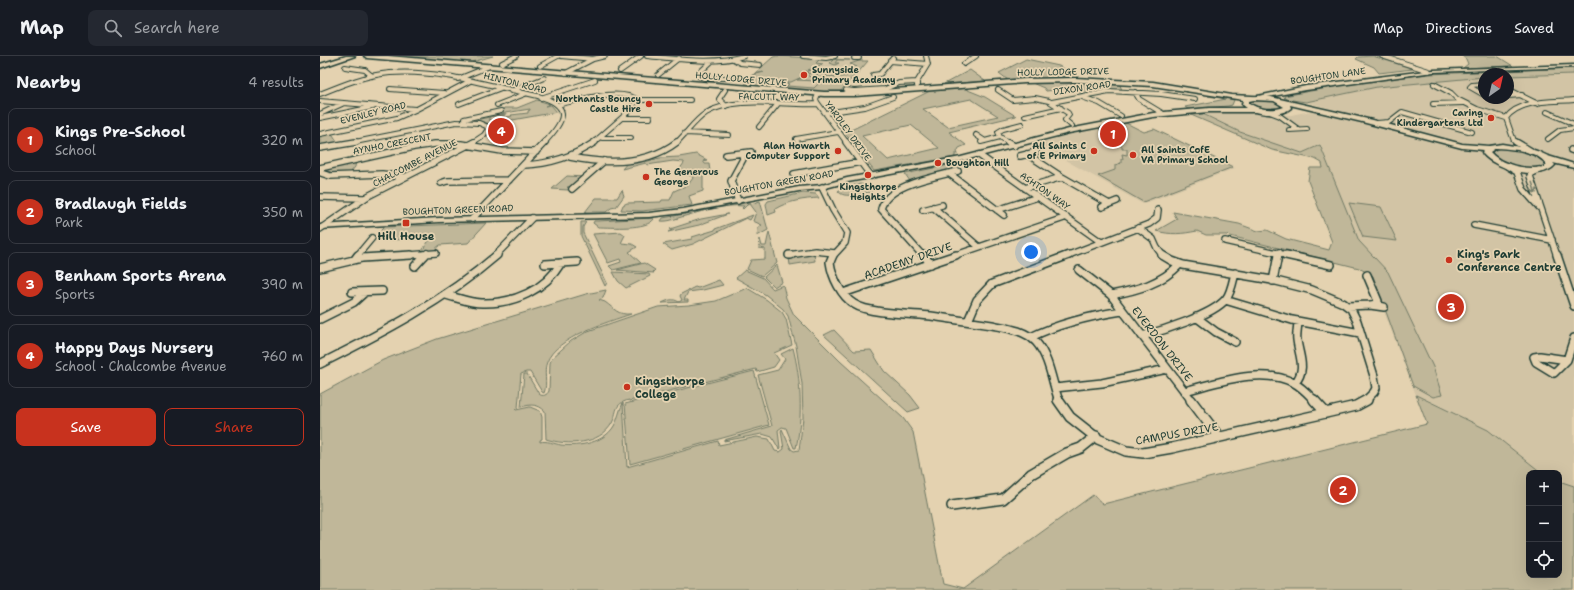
<!DOCTYPE html>
<meta charset="utf-8">
<style>
:root{--surface:#171b24;--page:#242831;--text:#f1f3f6;--muted:#9ea1a6;--line:#363941;--accent:#c8321e}
body{margin:0;font-family:"Shantell Sans",sans-serif;background:var(--page);color:var(--text)}
.controls{position:absolute;right:12px;bottom:12px;display:grid;overflow:hidden;border-radius:8px;box-shadow:0 4px 16px #0002}
.controls button{width:36px;height:36px;display:grid;place-items:center;padding:0;border:0;border-bottom:1px solid var(--line);background:var(--surface);color:var(--text);font:20px sans-serif}
.compass{position:absolute;left:1158px;top:12px;width:36px;height:36px;border-radius:50%;background:var(--surface);box-shadow:0 4px 16px #0002;rotate:34deg}
.you{position:absolute;left:711px;top:196px;width:14px;height:14px;margin:-10px;border:3px solid #fff;border-radius:50%;background:#1a73e8;box-shadow:0 0 0 6px #1a73e833}
.badge{display:grid;place-items:center;width:26px;height:26px;border-radius:50%;background:var(--accent);color:#fff;font-size:13px;font-weight:700}
.pin{position:absolute;translate:-50% -50%;border:2px solid #fff;box-shadow:0 1px 4px #0006}
.list{margin:0;padding:0;list-style:none}
h2{display:flex;justify-content:space-between;align-items:center;height:52px;margin:0;padding:0 16px;font-size:17px}
h2 small{font-size:13px;font-weight:400;color:var(--muted)}
.list li{display:grid;grid-template-columns:26px 1fr auto;gap:12px;align-items:center;box-sizing:border-box;height:64px;margin:0 8px 8px;padding:0 8px;border:1px solid var(--line);border-radius:8px}
.list b{display:block;font-size:15px;white-space:nowrap}
.list p{margin:0;font-size:13px;white-space:nowrap;color:var(--muted)}
.list em{font-size:13px;font-style:normal;color:var(--muted)}
.actions{display:flex;gap:8px;padding:12px 16px}
.actions a{flex:1;padding:9px 0;border:1px solid var(--accent);border-radius:8px;text-align:center;font-size:14px;color:var(--accent)}
.actions .main{background:var(--accent);color:#fff}
.icon{flex:none;width:22px;height:22px;fill:none;stroke:currentColor;stroke-width:2;stroke-linecap:round;stroke-linejoin:round}
.map{position:relative;flex:none;width:1254px;height:534px;overflow:hidden}
header{display:flex;align-items:center;gap:24px;box-sizing:border-box;height:56px;padding:0 20px;background:var(--surface);border-bottom:1px solid var(--line)}
header strong{font-size:19px}
nav{display:flex;gap:22px;margin-inline-start:auto;font-size:14px}
.search{width:280px;height:36px;background:var(--page);display:flex;align-items:center;gap:10px;box-sizing:border-box;padding:0 14px;border-radius:8px;color:var(--muted);font-size:15px}
main{display:flex}
aside{flex:1;background:var(--surface)}
.map>svg:first-child{display:block}
.built{fill:#d2c4a5}
.green{fill:#c0b799;stroke:#707a66;fill-rule:evenodd}
.lines{fill:none;stroke-linecap:round;stroke-linejoin:round}
.minor-far3-casing{stroke:#1f3d34;stroke-width:6}
.minor-far2-casing{stroke:#1f3d34;stroke-width:8}
.minor-far1-casing{stroke:#1f3d34;stroke-width:10}
.minor-casing{stroke:#1f3d34;stroke-width:12}
.tertiary-casing{stroke:#1f3d34;stroke-width:3}
.primary-casing{stroke:#1f3d34;stroke-width:3}
.trunk-casing{stroke:#1f3d34;stroke-width:3}
.minor-far3{stroke:#e4d2b0;stroke-width:4}
.minor-far2{stroke:#e4d2b0;stroke-width:5.5}
.minor-far1{stroke:#e4d2b0;stroke-width:7}
.minor{stroke:#e4d2b0;stroke-width:9}
.tertiary{fill:#e4d2b0;fill-rule:evenodd}
.primary{fill:#e4d2b0;fill-rule:evenodd}
.trunk{fill:#e4d2b0;fill-rule:evenodd}
.oneway{stroke:#78806c}
.poi-dot{fill:#c8321e;stroke:#e4d2b0;stroke-width:1.5}
.labels{text-anchor:middle;dominant-baseline:central;stroke-width:3.5;stroke-linejoin:round;paint-order:stroke}
.far-poi-label{font-size:9px;font-weight:bold;fill:#1f3d34;stroke:#e4d2b0;text-anchor:start}
.far-street-label{font-size:9px;fill:#1f3d34;stroke:#e4d2b0}
.poi-label{font-size:11px;font-weight:bold;fill:#1f3d34;stroke:#e4d2b0;text-anchor:start}
.street-label{font-size:11px;fill:#1f3d34;stroke:#e4d2b0}
</style>
<header>
<strong>Map</strong>
<div class="search"><svg class="icon" aria-label="search" viewBox="0 0 24 24"><circle cx="10" cy="10" r="6"/><path d="M15 15l6 6"/></svg>Search here</div>
<nav><a>Map</a><a>Directions</a><a>Saved</a></nav>
</header>
<main>
<aside>
<h2>Nearby<small>4 results</small></h2>
<ul class="list">
<li><span class="badge">1</span><div><b>Kings Pre-School</b><p>School</p></div><em>320 m</em></li>
<li><span class="badge">2</span><div><b>Bradlaugh Fields</b><p>Park</p></div><em>350 m</em></li>
<li><span class="badge">3</span><div><b>Benham Sports Arena</b><p>Sports</p></div><em>390 m</em></li>
<li><span class="badge">4</span><div><b>Happy Days Nursery</b><p>School · Chalcombe Avenue</p></div><em>760 m</em></li>
</ul>
<div class="actions"><a class="main">Save</a><a>Share</a></div>
</aside>
<div class="map">
<svg width="1254" height="534" viewBox="0 0 1254 534">
<rect width="100%" height="100%" fill="#e4d2b0"/>
<filter id="ink" filterUnits="userSpaceOnUse"><feTurbulence type="fractalNoise" baseFrequency=".025" numOctaves="2"/><feDisplacementMap in="SourceGraphic" scale="8" xChannelSelector="R" yChannelSelector="G"/><feConvolveMatrix kernelMatrix="1 2 1 2 8 2 1 2 1" color-interpolation-filters="sRGB"/></filter>
<g filter="url(#ink)">
<!-- built -->
<path class="built" d="M496 2 548 5 519 37 432 28 434 18 437 15 479 18Z
M1254 18V430L1239 425V417H1222L1168 374 1096 339 1000 89 982 97 920 76 883 58 894 56H929L971 59 986 56 1002 57 1069 74 1083 80 1088 74 986 46 1057 31 1164 21V42H1188V20Z
M792 71 810 80 834 73 915 112 823 148 715 87 730 85 741 80Z"/>
<!-- green -->
<path class="green" d="M69 0H173L149 7Z
M457 0 530 4H517L515 7H519L515 9 510 7 513 4 500 3 496 7 503 8 488 14 507 19V20L519 21 526 20 537 11 530 8 539 5H548L536 19H529L534 20 519 37 430 30 425 27 432 19 444 16 434 18 453 1ZM487 15 488 18 496 16 495 18 498 19 492 22 487 19 477 24 497 25 506 20 494 32 467 30 469 28 466 27 468 26H471L486 19V16L480 18 486 15Z
M1053 0 1093 13 1059 17 1054 11 1036 3 1038 1Z
M1142 0H1177L1193 10 1143 12 1148 8 1146 3Z
M706 3 739 10 756 20 688 24 679 17Z
M1254 12V18L1188 20V18H1164V21L1057 31 986 46 965 43 964 40 1038 26 1109 18Z
M650 14 665 25 624 28Z
M752 25 799 27 802 34H780L763 38 753 32 726 35 724 32 712 27Z
M643 32 665 41 696 60 629 76 646 89 639 92 637 96 638 98H635V101L554 115 525 77 610 35ZM651 43 678 60 628 71 603 53ZM591 69 619 92 568 104 542 80Z
M888 40H897L914 44 912 49 908 50 868 53 865 51 906 43Z
M931 43C943 44 954 43 965 50 955 57 937 54 928 47Z
M217 44 230 48 225 50 231 49 237 56 170 68 155 64 179 59 169 61V64L192 60 191 59 208 57V55L210 54V53L185 57V59L181 60 180 59 184 58 182 55 184 52H197Z
M883 58 920 76 982 97 1000 89 1039 185 1068 216 1113 311 1122 339 1113 341 1093 330 1053 220 1039 212 906 179H886L877 175C862 178 851 179 836 175L857 163 853 156 919 168 938 175 947 174 966 183 1009 194 1012 186 988 125 990 112H1003L1002 107 995 103 952 94 871 59Z
M806 67 824 76 834 73 913 111 823 146 778 120 795 114V109L801 107V103H803L802 98 807 99V93H802V90L779 74Z
M11 76 19 88 0 90V80Z
M1181 92C1197 92 1217 95 1227 109 1217 118 1180 109 1172 98L1173 95Z
M376 98 387 104 383 105 385 108H389L390 115 383 118V135L369 140 372 149 322 155 301 154 303 149 307 147 341 146 342 144H350L354 135 368 129 373 122 372 120 363 118 359 114 364 107V106L353 105 327 109 326 107 302 113 308 106 322 104 324 106 340 102 359 101Z
M36 105 35 111 30 117H13L5 114Z
M643 106 645 108 590 125 585 118Z
M247 120 264 121 252 130 247 131 249 133 248 134 232 133Z
M540 128 545 129 552 136C542 136 524 144 518 135L524 131Z
M302 134 304 140 296 151 291 152 286 156H265L276 142H297Z
M483 137 496 138 499 142C484 143 468 145 455 153L456 156 448 159 446 148 448 145Z
M440 145 448 174 437 180 438 172 442 169 433 165 436 156 430 148 427 149 423 153 422 152 424 150C405 148 383 155 365 160 357 162 349 166 341 165L343 162 430 146 431 148Z
M1029 147 1061 151 1077 185 1043 181Z
M408 158 379 169 348 176 352 174 350 173 381 163Z
M433 159 430 164 426 162 373 188 352 194 343 188 372 183V181L395 174V173Z
M332 162 334 163C327 174 291 171 278 171L273 167 274 165H278Z
M261 166H266L263 171V177L287 227 285 230 261 180Z
M166 167 148 187 120 189 114 194 102 195 110 183 60 184 64 179 61 174 64 171Z
M301 176 305 179 301 187 312 188 317 191 309 196 321 207 293 214 289 210 301 206 300 203 288 207 273 178Z
M449 176 457 207 442 220 427 213 431 204 445 203V193L439 192 440 183 442 190H446Z
M494 198 495 205 470 209 469 202Z
M324 207 335 214 333 216 334 217 297 214Z
M457 209 462 226 454 231 444 221Z
M425 214 443 222 453 233 463 229 466 242 474 259 520 305 583 362 593 376 623 528 643 533 773 439 783 448 1107 368 1096 339 1168 374 1222 417H1209V519H1239V425L1254 430V534H0V338L63 304 117 283 266 238 286 234 283 242 279 244C281 245 283 245 285 246 295 253 297 259 311 258 288 266 236 281 227 306 223 315 228 328 224 337L222 336 210 316H206L201 318 198 352 195 353 196 354 210 351 220 355 222 361V383L220 384V386C226 384 235 388 241 389 259 391 284 387 294 370 298 364 299 354 303 347L307 411 398 385 399 389 437 381 449 383 455 395 460 396 464 393 461 375 462 373 471 393 474 395 479 394 483 362 482 328 476 290 468 260 463 253 446 239 416 222Z
M293 216 329 218 330 220 306 232 298 225Z
M399 224 403 229 383 234 368 236 364 244H368V246L342 247C348 244 353 242 359 246L362 244 360 240 361 238 375 231 378 232Z
M427 232 447 244 462 256 466 263 472 289 454 297 459 304 454 311 437 316 436 313 309 345V344C293 348 298 356 292 367 280 389 247 390 226 383L225 355C218 348 211 348 201 351L204 318H207L219 338C223 341 227 339 229 335L230 307 232 302 251 285 268 275 338 251 369 249 396 245Z
M514 274 534 295 551 294 564 315 590 339 600 352 588 356 504 279Z
M473 292C481 323 483 361 476 392H474L466 372 462 371 458 374 460 392 459 393 452 381 442 378 404 385V384L452 370 438 319 458 314 465 303 461 298Z
M434 315 449 369 310 408 305 348Z"/>
<g class="lines">
<defs>
<path id="minor-far3" d="M241 0 273 3
M327 0C359 3 392 9 424 0
M483 0 506 2 515 0
M1062 0 1109 15
M534 2H539
M413 3 420 7 440 9
M392 5 379 17 378 20 384 22H412
M570 5 608 8
M182 7 196 0
M644 8 656 0
M220 10 238 0
M25 11 45 14 52 20
M300 15 321 0
M246 17 273 3 285 0
M338 19 359 2
M553 19 560 18 573 2
M138 23 170 10
M1114 28 1131 37 1137 43 1157 53 1186 62
M1164 28 1152 29 1150 31 1164 39
M597 30V26L608 8 606 0
M70 33 124 37
M1188 33 1218 48
M405 34 399 43 406 50
M526 34 534 35 565 33 579 27 597 26
M678 34 693 44 715 42 729 45 748 57 749 59 745 64 752 70
M191 35 224 22
M815 36 819 43 842 57
M0 38C22 29 46 19 70 17 119 13 170 30 218 40 254 50 244 66 224 87
M498 38 496 43 497 46 527 87
M1188 40 1202 39
M762 41 779 47 801 60
M221 42 275 24
M318 44H370
M0 45 95 53
M732 46 789 35 841 38 875 43
M139 48 181 32
M1113 48 1143 47
M177 49 205 38
M237 49C259 44 299 31 318 44L305 59 273 87
M947 55 960 60 978 73
M1227 56 1254 68
M505 57 545 51 573 41
M0 58 22 48
M705 60 741 52
M0 62 53 51
M303 62H330
M144 63 181 55
M1057 67 1069 66 1082 56 1152 76
M439 71 457 49
M969 74 987 73
M365 77 409 79
M0 78 77 62 95 54 150 25
M656 79 665 85
M282 82H311
M1228 83 1240 74 1254 72
M1194 85 1186 62C1200 43 1232 46 1254 44
M1194 85 1198 87
M661 86 680 81
M30 87 136 66 159 67 166 70 168 73 164 79 152 87
M356 87C366 78 374 65 386 57 416 39 464 50 498 48
M478 87 476 83 518 76
M690 87 680 81 678 76 683 73 702 68"/>
<path id="minor-far2" d="M526 86 551 120
M688 86 694 90
M1196 86 1211 95
M0 92 36 86
M1251 94 1254 95
M707 98 742 121
M406 99 431 96
M659 99 781 186
M700 100 716 96
M250 101C285 108 327 109 357 86
M204 109C231 108 253 101 275 86
M1187 110 1197 116 1203 133 1219 151
M0 112 94 91 115 88H141L182 95 216 96
M0 112 1 117 10 120 62 118 84 121
M1219 114 1212 117 1210 120 1237 200
M474 118 541 106
M630 118 684 159
M121 127 127 125 189 124
M502 131 513 154 527 177 525 187 513 200
M705 132 742 121 789 148
M252 133 284 105
M0 141 44 142
M418 145 411 125 423 103 422 97
M613 151 659 191
M782 151 797 145
M603 154 622 149
M677 154 718 141
M152 163 225 86
M1154 169 1232 184
M818 172 833 183 837 192 843 200
M0 173 48 140 154 86
M905 185 970 200
M469 199 495 195 515 197
M37 200 52 182
M76 200 116 197
M105 200 107 197
M175 200 212 162
M603 200 561 153C567 128 616 121 638 115
M633 200 747 161
M746 200 829 168 837 162 838 154
M958 200 959 196"/>
<path id="minor-far1" d="M469 199H471
M513 199 510 206C512 221 521 240 534 248 549 258 592 258 611 260 632 263 652 266 672 269 687 272 705 274 716 286 730 302 732 327 739 345
M603 199 611 208
M842 199 852 205 863 209 952 224 992 234 1023 247 1031 253 1037 265 1054 320 1056 332 1054 336 1045 345
M966 199 1011 209
M1237 199 1254 250
M35 203 38 199
M225 208 257 206
M95 210 105 199
M0 212 42 202 91 199
M759 214 791 239 872 345
M1047 219 1058 245 1057 248 1050 249
M953 225 958 199
M32 236 62 235
M523 237 636 199
M126 239C138 242 150 247 162 247 194 248 225 234 241 207
M791 239C817 234 841 228 860 208
M905 244 972 264 1040 277
M1028 250 1050 249 1064 251
M876 261 896 276 915 286
M0 263 34 246 45 236
M648 265 657 244 672 228 749 199
M822 280C842 275 893 259 906 243 911 237 913 225 915 217
M711 281C740 267 770 260 802 255
M1220 300 1247 304 1234 317 1216 306 1214 301Z
M1247 304 1254 282
M0 308C62 277 124 245 177 199
M975 327C987 313 979 300 977 284 976 278 978 271 978 265
M735 332 782 327 847 313
M864 335C897 327 941 310 974 327 982 331 989 339 995 345"/>
<path id="minor" d="M738 344 750 361 778 383 806 395 823 397 852 392 997 359 1036 350 1047 344
M871 344 899 381
M994 344 1006 357
M632 450 683 443 711 418 747 397 761 392 776 380"/>
<path id="tertiary" d="M1254 9V11L1113 16 986 34 936 43 933 41 986 30 1113 14Z
M889 52H941L944 54 941 56H889L833 61 749 77 641 105 528 126 502 133 479 135 363 157 329 161 119 166 0 173V169L119 162 329 157 363 153 479 131 502 129 527 122 641 101 749 73 833 57Z"/>
<path id="primary" d="M44 0H68L504 36H535L705 23 755 22 833 26 912 39 951 41 1052 64 1142 88 1169 90 1182 88 1206 92 1217 95 1228 100 1254 108V112L1233 107 1235 109C1221 126 1175 113 1163 98L1162 96 1164 94 1142 92 1042 66 970 49 971 52C959 62 932 59 922 48L923 44 833 30 755 26 705 27 535 40H504L47 2ZM934 44 954 45 964 51C953 55 939 54 929 47V45ZM1176 92C1192 93 1217 94 1227 109L1224 111C1207 114 1182 110 1170 96Z"/>
<path id="trunk" d="M26 0H35L0 12V8Z"/>
</defs>
<!-- minor-far3 casing -->
<use href="#minor-far3" class="minor-far3-casing"/>
<!-- minor-far2 casing -->
<use href="#minor-far2" class="minor-far2-casing"/>
<!-- minor-far1 casing -->
<use href="#minor-far1" class="minor-far1-casing"/>
<!-- minor casing -->
<use href="#minor" class="minor-casing"/>
<!-- tertiary casing -->
<use href="#tertiary" class="tertiary-casing"/>
<!-- primary casing -->
<use href="#primary" class="primary-casing"/>
<!-- trunk casing -->
<use href="#trunk" class="trunk-casing"/>
<!-- minor-far3 -->
<use href="#minor-far3" class="minor-far3"/>
<!-- minor-far2 -->
<use href="#minor-far2" class="minor-far2"/>
<!-- minor-far1 -->
<use href="#minor-far1" class="minor-far1"/>
<!-- minor -->
<use href="#minor" class="minor"/>
<!-- tertiary -->
<use href="#tertiary" class="tertiary"/>
<!-- primary -->
<use href="#primary" class="primary"/>
<!-- trunk -->
<use href="#trunk" class="trunk"/>
</g>
<!-- one-way arrows -->
<defs><path id="oneway-shaft" d="M-6 0H5M1.5-3L5.5 0L1.5 3" fill="none" stroke-width="1.6" stroke-linecap="round" stroke-linejoin="round"/></defs>
<use class="oneway" href="#oneway-shaft" transform="translate(1214 132) rotate(72)"/>
</g>
<!-- markers -->
<g class="poi-dot">
<circle cx="484" cy="19" r="4"/>
<circle cx="329" cy="48" r="4"/>
<circle cx="1171" cy="62" r="4"/>
<circle cx="518" cy="95" r="4"/>
<circle cx="774" cy="95" r="4"/>
<circle cx="813" cy="99" r="4"/>
<circle cx="618" cy="107" r="4"/>
<circle cx="548" cy="119" r="4"/>
<circle cx="326" cy="121" r="4"/>
<rect x="82" y="163" width="8" height="8" rx="2"/>
<circle cx="1129" cy="204" r="4"/>
<circle cx="307" cy="331" r="4"/>
</g>
<g class="labels">
<!-- far-poi labels -->
<g class="far-poi-label">
<text x="492" y="14">Sunnyside<tspan x="492" dy="10">Primary Academy</tspan></text>
<text x="321" y="43" text-anchor="end">Northants Bouncy<tspan x="321" dy="10">Castle Hire</tspan></text>
<text x="1163" y="57" text-anchor="end">Caring<tspan x="1163" dy="10">Kindergartens Ltd</tspan></text>
<text x="510" y="90" text-anchor="end">Alan Howarth<tspan x="510" dy="10">Computer Support</tspan></text>
<text x="766" y="90" text-anchor="end">All Saints C<tspan x="766" dy="10">of E Primary</tspan></text>
<text x="821" y="94">All Saints CofE<tspan x="821" dy="10">VA Primary School</tspan></text>
<text x="626" y="107">Boughton Hill</text>
<text x="334" y="116">The Generous<tspan x="334" dy="10">George</tspan></text>
<text x="548" y="131" text-anchor="middle">Kingsthorpe<tspan x="548" dy="10">Heights</tspan></text>
</g>
<!-- far-street labels -->
<g class="far-street-label">
<text transform="translate(743 16) rotate(-1)">HOLLY LODGE DRIVE</text>
<text transform="translate(1008 20) rotate(-8)">BOUGHTON LANE</text>
<text transform="translate(421 23) rotate(5)">HOLLY LODGE DRIVE</text>
<text transform="translate(195 27) rotate(14)">HINTON ROAD</text>
<text transform="translate(762 32) rotate(-8)">DIXON ROAD</text>
<text transform="translate(449 41) rotate(1)">FALCUTT WAY</text>
<text transform="translate(53 57) rotate(-14)">EVENLEY ROAD</text>
<text transform="translate(528 75) rotate(54)">YARDLEY DRIVE</text>
<text transform="translate(72 88) rotate(-11)">AYNHO CRESCENT</text>
<text transform="translate(95 107) rotate(-27)">CHALCOMBE AVENUE</text>
<text transform="translate(459 127) rotate(-10)">BOUGHTON GREEN ROAD</text>
<text transform="translate(725 135) rotate(35)">ASHTON WAY</text>
<text transform="translate(138 154) rotate(-2)">BOUGHTON GREEN ROAD</text>
</g>
<!-- poi labels -->
<g class="poi-label">
<text x="86" y="180" text-anchor="middle">Hill House</text>
<text x="1137" y="198">King's Park<tspan x="1137" dy="13">Conference Centre</tspan></text>
<text x="315" y="325">Kingsthorpe<tspan x="315" dy="13">College</tspan></text>
</g>
<!-- street labels -->
<g class="street-label">
<text transform="translate(588 205) rotate(-19)">ACADEMY DRIVE</text>
<text transform="translate(842 288) rotate(52)">EVERDON DRIVE</text>
<text transform="translate(857 378) rotate(-10)">CAMPUS DRIVE</text>
</g>
</g>
</svg>
<div class="controls">
<button>+</button>
<button>−</button>
<button><svg class="icon" aria-label="locate" viewBox="0 0 24 24"><circle cx="12" cy="12" r="6"/><path d="M12 2v4M12 18v4M2 12h4M18 12h4"/></svg></button>
</div>
<svg class="compass" viewBox="-18 -18 36 36"><path d="M0-13l5 13h-10z" fill="#e53935"/><path d="M0 13l5-13h-10z" fill="#9ea1a6"/></svg>
<div class="you"></div>
<div class="pin badge" style="left:793px;top:78px">1</div>
<div class="pin badge" style="left:1023px;top:434px">2</div>
<div class="pin badge" style="left:1131px;top:251px">3</div>
<div class="pin badge" style="left:181px;top:75px">4</div>
</div>
</main>
